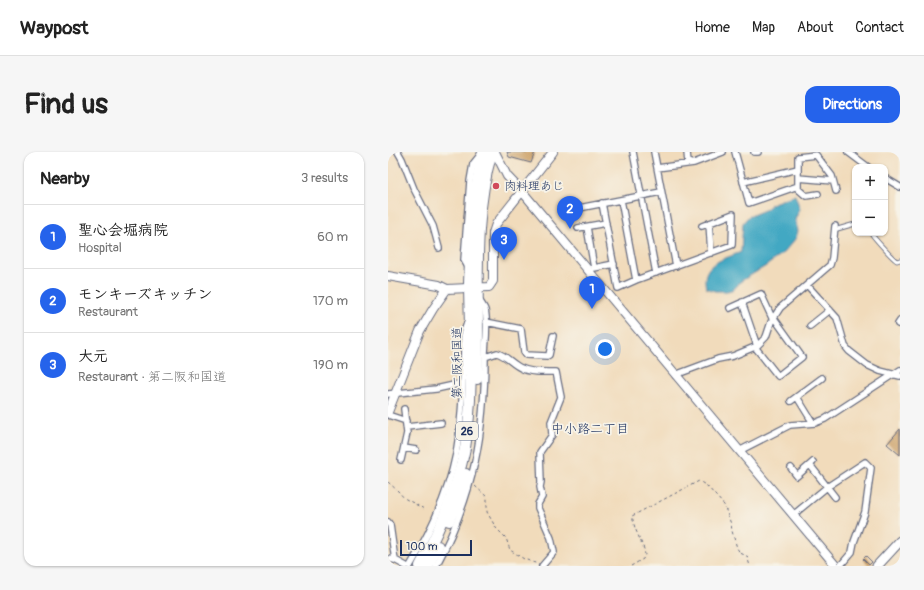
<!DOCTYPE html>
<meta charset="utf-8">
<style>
:root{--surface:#fff;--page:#f6f6f6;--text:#222;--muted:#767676;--line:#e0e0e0;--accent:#2563eb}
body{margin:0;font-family:Pangolin,"Klee One",sans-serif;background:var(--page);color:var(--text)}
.controls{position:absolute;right:12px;top:12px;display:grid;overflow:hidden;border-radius:8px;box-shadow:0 1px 3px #0004}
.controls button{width:36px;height:36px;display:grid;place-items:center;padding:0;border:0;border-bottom:1px solid var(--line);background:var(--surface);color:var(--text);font:20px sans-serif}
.scale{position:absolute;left:12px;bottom:10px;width:72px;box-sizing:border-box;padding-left:4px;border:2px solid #1b2f5e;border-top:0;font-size:11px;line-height:14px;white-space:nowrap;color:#1b2f5e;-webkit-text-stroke:3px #f7f3e8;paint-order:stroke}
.you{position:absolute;left:217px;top:197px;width:14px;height:14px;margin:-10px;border:3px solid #fff;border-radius:50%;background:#1a73e8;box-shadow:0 0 0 6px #1a73e833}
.badge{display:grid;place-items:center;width:26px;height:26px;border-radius:50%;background:var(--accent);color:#fff;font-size:13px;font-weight:700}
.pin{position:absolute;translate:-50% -33px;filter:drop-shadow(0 1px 2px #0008)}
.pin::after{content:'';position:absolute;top:21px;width:14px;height:12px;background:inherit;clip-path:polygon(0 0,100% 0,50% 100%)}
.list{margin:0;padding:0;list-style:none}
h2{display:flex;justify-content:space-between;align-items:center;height:52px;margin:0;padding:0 16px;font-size:17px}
h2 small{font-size:13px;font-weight:400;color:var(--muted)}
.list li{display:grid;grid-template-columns:26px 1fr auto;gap:12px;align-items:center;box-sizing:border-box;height:64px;padding:0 16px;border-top:1px solid var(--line)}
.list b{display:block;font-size:15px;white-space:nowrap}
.list p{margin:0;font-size:13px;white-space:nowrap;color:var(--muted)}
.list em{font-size:13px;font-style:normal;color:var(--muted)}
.map{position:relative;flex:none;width:512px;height:414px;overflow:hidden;border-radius:12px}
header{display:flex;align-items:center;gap:24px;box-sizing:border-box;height:56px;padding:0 20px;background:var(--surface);border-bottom:1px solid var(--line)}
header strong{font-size:19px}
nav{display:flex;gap:22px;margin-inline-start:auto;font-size:14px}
.intro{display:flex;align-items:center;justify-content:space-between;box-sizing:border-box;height:96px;padding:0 24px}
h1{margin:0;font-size:28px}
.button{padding:10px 18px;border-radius:12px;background:var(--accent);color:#fff;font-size:14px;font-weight:700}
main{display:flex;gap:24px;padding:0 24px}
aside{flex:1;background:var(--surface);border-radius:12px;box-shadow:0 1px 3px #0004}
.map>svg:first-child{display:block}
.water{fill:#43a8c3;stroke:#2f6c90}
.building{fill:#c99c62}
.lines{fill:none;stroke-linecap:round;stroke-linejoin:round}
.lane-casing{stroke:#666b7f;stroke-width:5}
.street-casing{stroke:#666b7f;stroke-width:8}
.secondary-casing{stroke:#666b7f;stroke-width:10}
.primary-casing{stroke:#666b7f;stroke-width:11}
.highway-casing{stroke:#666b7f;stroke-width:12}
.path{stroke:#666b7f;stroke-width:1;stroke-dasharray:3 3;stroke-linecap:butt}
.lane{stroke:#fff;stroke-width:3}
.street{stroke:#fff;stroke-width:5.5}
.secondary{stroke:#fff;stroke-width:8}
.primary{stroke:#fff;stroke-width:9}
.highway{stroke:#fff;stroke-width:10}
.poi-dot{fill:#d1495b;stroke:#f7f3e8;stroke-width:1.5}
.labels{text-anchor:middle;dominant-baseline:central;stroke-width:3.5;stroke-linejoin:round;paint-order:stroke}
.shield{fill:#f7f3e8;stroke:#5d6a87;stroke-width:1}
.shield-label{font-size:11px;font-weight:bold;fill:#1b2f5e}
.poi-label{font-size:12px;fill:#1b2f5e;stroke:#f7f3e8;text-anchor:start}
.street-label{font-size:12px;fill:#1b2f5e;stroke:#f7f3e8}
.neighbourhood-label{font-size:13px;fill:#1b2f5e;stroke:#f7f3e8}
</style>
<header>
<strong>Waypost</strong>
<nav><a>Home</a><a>Map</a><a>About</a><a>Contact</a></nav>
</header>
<div class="intro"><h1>Find us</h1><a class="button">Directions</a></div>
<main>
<aside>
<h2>Nearby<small>3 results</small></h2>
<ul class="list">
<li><span class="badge">1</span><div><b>聖心会堀病院</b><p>Hospital</p></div><em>60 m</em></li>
<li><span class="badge">2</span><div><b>モンキーズキッチン</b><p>Restaurant</p></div><em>170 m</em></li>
<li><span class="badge">3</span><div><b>大元</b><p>Restaurant · 第二阪和国道</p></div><em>190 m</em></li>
</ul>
</aside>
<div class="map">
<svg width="512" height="414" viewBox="0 0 512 414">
<rect width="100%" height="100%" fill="#f7f3e8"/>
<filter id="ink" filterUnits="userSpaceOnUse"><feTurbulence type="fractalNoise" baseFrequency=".025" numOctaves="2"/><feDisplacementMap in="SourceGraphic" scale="8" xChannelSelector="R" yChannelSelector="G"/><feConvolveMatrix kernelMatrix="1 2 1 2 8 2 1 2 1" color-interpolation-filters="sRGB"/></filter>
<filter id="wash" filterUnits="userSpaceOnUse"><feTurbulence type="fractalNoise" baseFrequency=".012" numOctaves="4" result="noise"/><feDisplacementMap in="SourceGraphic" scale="16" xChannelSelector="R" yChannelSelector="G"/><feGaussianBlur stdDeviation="0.9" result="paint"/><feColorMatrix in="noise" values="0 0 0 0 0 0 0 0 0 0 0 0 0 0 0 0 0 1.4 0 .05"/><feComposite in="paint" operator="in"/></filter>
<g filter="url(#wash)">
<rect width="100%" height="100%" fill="#f1dbbb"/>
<!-- water -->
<path class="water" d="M407 43 412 57 407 67 410 79 408 86 395 101 378 114 353 129 346 137 339 139H327L318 136C312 111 335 108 353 100L355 71 360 65 379 57 383 52Z"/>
<g id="blocks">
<!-- building -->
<path class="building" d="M119 0H147L143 11 121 5Z
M512 277V303L499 292Z
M478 404 484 410 481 413 475 407Z"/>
</g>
</g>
<g filter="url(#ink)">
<use href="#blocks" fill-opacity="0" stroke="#666b7f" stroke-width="1"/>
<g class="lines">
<defs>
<path id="lane" d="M446 78 467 72
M483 81C485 85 506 108 509 109L512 108"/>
<path id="street" d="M10 0 14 7 26 37 45 74 51 96
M245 0 268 121
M266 0 288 114
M299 0 300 11
M347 0 361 51 410 34
M366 0H370
M460 0 480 15
M269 16 306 11 335 0
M410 26 445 29
M497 26 512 35
M355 30 410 17
M430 42 418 44 410 37V5L428 3 444 24 448 39
M233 48 248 128
M214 51 230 136 248 128 344 93 345 62 314 74
M186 57 273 40
M321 71 323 101
M199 75 206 116 226 112
M190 76 218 71
M80 115 76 108 82 29 85 12 93 2
M419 133 449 166 457 194 461 199 479 213 492 219 512 224
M354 150 369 194
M342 156 373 142 385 168
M98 170 133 177 136 200 138 203 159 204 161 203 165 184
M510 172 512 169
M422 174 442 158
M367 195 390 224 414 205 386 166
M97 205 109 201C119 204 124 212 133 216 142 221 157 220 168 220L173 245 163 270 164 283 152 300 153 330 152 335 154 345 150 352V356L163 386 166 400 154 414
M287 223 330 207 345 204 369 194 378 185 383 170 392 156 442 113 444 106 447 74
M0 242 48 237 75 231
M409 245 425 271
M403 249 434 226
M0 263 18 269
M19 275 53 271
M16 296 28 298
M351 299 402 273 427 271 437 267 512 218
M13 308 19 281 16 257
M422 313 447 345
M403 316 409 324 425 310
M405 363 439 335 477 310 483 316 477 360 466 390 464 400 452 414
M0 370 2 373 7 408
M0 407 7 408 18 414
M22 414C43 379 60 342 68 302 75 262 76 221 76 180L79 171
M48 414C86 343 97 281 97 201 98 187 100 171 97 158 96 155 93 151 91 148"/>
<path id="secondary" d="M107 0 119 24 138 44 448 414
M0 124 51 133 59 137 101 135 105 129V81L108 72 165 0
M0 260 32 179 45 157 59 137"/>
<path id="primary" d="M489 414 512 389"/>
<path id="highway" d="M89 227C93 152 82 73 104 0
M61 369 69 350 78 322
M32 414C52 377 69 337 77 296 86 242 82 189 81 135 81 118 83 101 84 84 86 56 88 28 95 0
M40 414 50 394"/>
</defs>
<!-- lane casing -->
<use href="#lane" class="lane-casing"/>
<!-- street casing -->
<use href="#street" class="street-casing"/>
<!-- secondary casing -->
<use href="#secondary" class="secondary-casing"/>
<!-- primary casing -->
<use href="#primary" class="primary-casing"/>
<!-- highway casing -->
<use href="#highway" class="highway-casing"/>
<!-- path -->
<path class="path" d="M0 330 10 339 16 346 38 358
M87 334 99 345V360L108 376 118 386 122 398 136 407 150 412
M243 414 255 407 257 403 256 397 247 376 244 364 311 329 319 334 336 353 343 372 344 379 349 396 352 401 359 404 362 414"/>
<!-- lane -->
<use href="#lane" class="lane"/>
<!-- street -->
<use href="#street" class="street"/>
<!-- secondary -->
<use href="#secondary" class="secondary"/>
<!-- primary -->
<use href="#primary" class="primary"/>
<!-- highway -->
<use href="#highway" class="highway"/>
</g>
</g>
<!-- markers -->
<circle class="poi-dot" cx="108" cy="34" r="4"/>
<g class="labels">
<!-- shield labels -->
<rect class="shield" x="68" y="270" width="22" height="18" rx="3"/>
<g class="shield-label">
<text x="79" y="279">26</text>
</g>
<!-- poi labels -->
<g class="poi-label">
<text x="116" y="34">肉料理あじ</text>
</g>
<!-- street labels -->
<g class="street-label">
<text transform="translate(69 211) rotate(-90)">第二阪和国道</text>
</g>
<!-- neighbourhood labels -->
<g class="neighbourhood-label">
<text x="202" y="277">中小路二丁目</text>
</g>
</g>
</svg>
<div class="controls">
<button>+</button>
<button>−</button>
</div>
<div class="scale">100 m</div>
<div class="you"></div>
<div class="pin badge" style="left:204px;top:157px">1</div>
<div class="pin badge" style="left:182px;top:77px">2</div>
<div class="pin badge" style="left:116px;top:108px">3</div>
</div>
</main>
